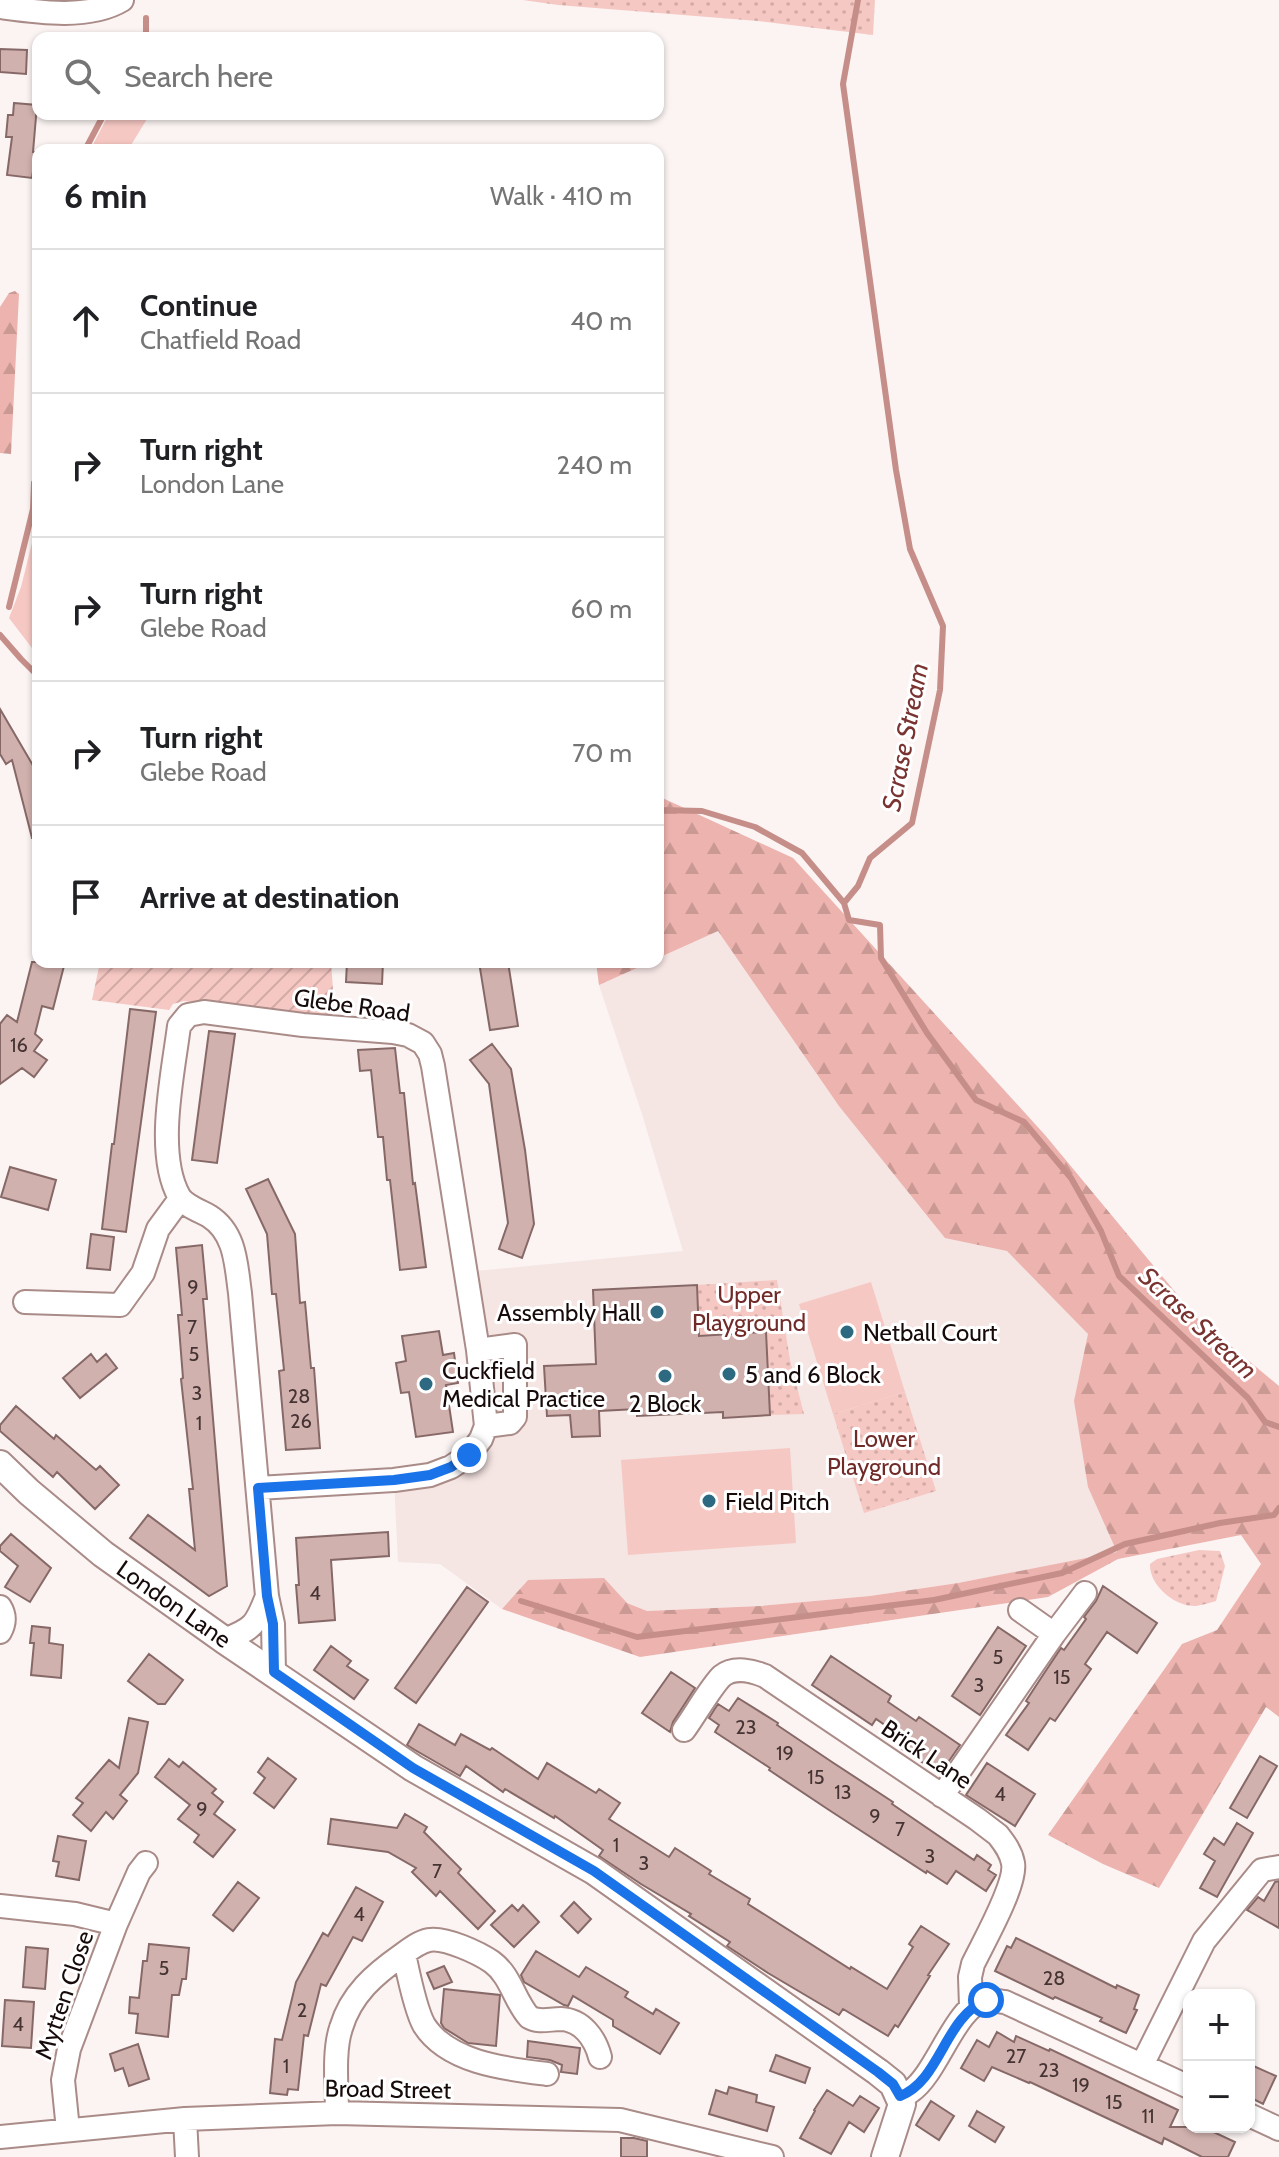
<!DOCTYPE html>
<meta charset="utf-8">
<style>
:root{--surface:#fff;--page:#f6f6f6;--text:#202124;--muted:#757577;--line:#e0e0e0}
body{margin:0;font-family:Cabin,sans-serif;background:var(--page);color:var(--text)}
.controls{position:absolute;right:24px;bottom:24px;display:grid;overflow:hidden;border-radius:16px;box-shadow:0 2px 6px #0004}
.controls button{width:72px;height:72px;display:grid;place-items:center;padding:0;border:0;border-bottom:2px solid var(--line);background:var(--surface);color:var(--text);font:40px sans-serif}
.stop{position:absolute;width:24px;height:24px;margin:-18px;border:6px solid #1a73e8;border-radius:50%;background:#fff}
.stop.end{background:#1a73e8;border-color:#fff;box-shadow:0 2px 8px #0008}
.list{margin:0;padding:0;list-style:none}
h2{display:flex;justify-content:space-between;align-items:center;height:104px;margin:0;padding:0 32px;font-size:34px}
h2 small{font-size:26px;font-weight:400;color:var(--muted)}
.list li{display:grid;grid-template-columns:52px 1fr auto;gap:24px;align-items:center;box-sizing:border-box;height:144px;padding:0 32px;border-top:2px solid var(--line)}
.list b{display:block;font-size:30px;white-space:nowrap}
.list p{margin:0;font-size:26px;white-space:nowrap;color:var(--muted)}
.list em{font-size:26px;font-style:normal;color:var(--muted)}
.icon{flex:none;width:44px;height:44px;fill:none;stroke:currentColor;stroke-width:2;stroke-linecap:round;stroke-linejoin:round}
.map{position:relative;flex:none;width:1279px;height:2157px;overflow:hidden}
.search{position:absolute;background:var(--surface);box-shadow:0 2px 6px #0004;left:32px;top:32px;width:632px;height:88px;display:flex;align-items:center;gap:20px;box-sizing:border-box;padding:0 28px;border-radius:16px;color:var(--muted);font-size:30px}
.panel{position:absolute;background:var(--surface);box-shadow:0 2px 6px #0004;left:32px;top:144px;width:632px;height:824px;border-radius:16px}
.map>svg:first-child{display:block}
.built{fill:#f5e5e3}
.grass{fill:#f6c8c3}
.forest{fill:url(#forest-firs)}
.park{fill:url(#park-dots)}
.garden{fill:url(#garden-furrows)}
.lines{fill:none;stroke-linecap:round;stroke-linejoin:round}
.stream{stroke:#c68e89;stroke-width:6}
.building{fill:#d1b1ae;stroke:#866967;stroke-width:2}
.minor-casing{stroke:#a98b88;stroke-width:26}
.major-casing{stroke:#a98b88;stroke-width:30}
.minor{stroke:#fff;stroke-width:22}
.major{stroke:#fff;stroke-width:26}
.route{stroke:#1a73e8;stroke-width:10}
.poi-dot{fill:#2d6981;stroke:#fff;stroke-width:3}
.labels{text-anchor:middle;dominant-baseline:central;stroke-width:6;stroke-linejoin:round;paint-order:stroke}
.number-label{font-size:20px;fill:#453433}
.street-label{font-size:24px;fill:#160b0a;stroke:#fff}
.park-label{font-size:24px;fill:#702b28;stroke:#fff}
.poi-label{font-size:24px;fill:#160b0a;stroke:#fff;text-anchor:start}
.water-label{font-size:26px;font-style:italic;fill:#793330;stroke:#fff}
</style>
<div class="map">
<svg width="1279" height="2157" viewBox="0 0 1279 2157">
<defs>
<pattern id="forest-firs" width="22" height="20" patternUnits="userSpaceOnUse" patternTransform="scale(2)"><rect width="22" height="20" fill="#edb3ae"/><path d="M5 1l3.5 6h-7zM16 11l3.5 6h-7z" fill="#ca9994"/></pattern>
<pattern id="park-dots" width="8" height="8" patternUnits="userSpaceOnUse" patternTransform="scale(2)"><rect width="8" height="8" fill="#f6c8c3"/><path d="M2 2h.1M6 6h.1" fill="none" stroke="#d2aaa6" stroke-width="1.8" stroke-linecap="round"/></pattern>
<pattern id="garden-furrows" width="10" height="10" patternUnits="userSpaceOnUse" patternTransform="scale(2)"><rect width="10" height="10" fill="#f6c8c3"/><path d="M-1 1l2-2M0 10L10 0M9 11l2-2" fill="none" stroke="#d2aaa6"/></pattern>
</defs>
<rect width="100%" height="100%" fill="#fbf4f3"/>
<!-- built -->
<path class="built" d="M658 796 793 858 1279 1456 1118 1553 958 1583 870 1596 760 1606 647 1611 627 1603 528 1580 502 1609 440 1564 398 1562 394 1480 430 1475 481 1439 466 1272 683 1251 642 1114 599 985 596 962H658Z"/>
<!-- grass -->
<path class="grass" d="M109 114H150L128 150H90Z
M38 519V656L9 618 21 587Z
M871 1282 905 1392 833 1414 799 1304Z
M790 1448 796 1543 628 1555 621 1460Z"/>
<!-- forest -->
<path class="forest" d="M15 291 19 294 11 454 0 453V307L9 293Z
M658 796 793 858 1045 1135 1196 1317 1279 1386V1717L1266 1707 1159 1888 1103 1864 1048 1835 1182 1644 1217 1630 1261 1564 1241 1535 1118 1559 1048 1597 640 1657 502 1609 528 1580 604 1578 627 1603 647 1611 760 1606 870 1596 958 1583 1117 1552 1088 1487 1074 1401 1088 1334 1007 1251 945 1238 839 1106 718 931 658 958Z
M596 962H650L599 985Z"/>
<!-- park -->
<path class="park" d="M523 0H875L873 35 758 21 558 5Z
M777 1280 790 1360 804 1414 770 1415 766 1333 699 1336 697 1285Z
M905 1392 936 1491 864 1513 833 1414Z
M1199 1550 1220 1551 1225 1566 1216 1601C1209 1603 1202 1605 1196 1606 1175 1607 1149 1585 1150 1564L1157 1559Z"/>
<!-- garden -->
<path class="garden" d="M100 962H331L335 1016 184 1001 173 1004 169 1010 92 1000Z"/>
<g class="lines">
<!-- stream -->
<path class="stream" d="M858 0 843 84 896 470 910 549 943 626 940 690 912 823 870 858 858 886 844 903 849 920 880 925 881 958 927 1033 976 1100 1024 1122 1071 1178 1101 1231 1119 1276 1248 1398 1265 1422 1279 1427
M143 38 146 32V18
M85 150 104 114
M35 464 38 325
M9 607 33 509 34 483
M0 635 21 659 38 676
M658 810 702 811 755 827 802 853 844 903
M521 1601 637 1637 934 1600 1062 1573 1125 1544 1220 1523 1274 1515 1279 1508"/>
</g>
<!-- building -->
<path class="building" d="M0 49 27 50 26 74 0 72Z
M14 103 37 105 33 152H36L32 178 7 175 12 137H6L8 115H13Z
M0 709 38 774V838H32L12 760 6 764 0 754Z
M32 962H65L53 1009 42 1006 35 1034 42 1040 34 1051 47 1060 34 1077 22 1068 0 1084V1024L7 1015 17 1022Z
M347 962H383L382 984 346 982Z
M479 962H508L518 1026 490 1030Z
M130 1009 156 1012 126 1232 102 1229 112 1144H114Z
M209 1031 235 1034 217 1163 192 1160Z
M492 1044 511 1069 525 1150 534 1224 522 1258 499 1249 508 1223 489 1084 470 1060Z
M395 1048 400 1093H404L413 1184 415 1183 426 1267 400 1270 390 1180H387L383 1137H378L371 1070 360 1071 358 1050Z
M10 1167 56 1180 48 1210 1 1197Z
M268 1179 295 1234 300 1303 305 1302 311 1368H314L320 1448 286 1450 279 1371 284 1370 276 1294H272L267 1234 246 1189Z
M91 1234 114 1237 110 1270 87 1268Z
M202 1245 207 1299H203L227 1586 209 1596 130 1538 148 1515 195 1550 189 1489H193L181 1379 183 1378 178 1315H182L176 1248Z
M697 1285 699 1336 766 1332 770 1415 723 1418V1412L637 1416V1409L599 1411 600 1436 572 1437 570 1415 547 1416 544 1366 596 1364 593 1290Z
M439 1331 443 1355 454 1353 458 1383 446 1385 453 1432 416 1437 409 1392 401 1393 396 1363 406 1361 402 1336Z
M91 1354 97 1362 106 1354 117 1368 80 1398 63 1378Z
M16 1406 54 1439 56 1435 96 1470 100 1466 119 1485 95 1509 57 1472 53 1477 0 1431V1425Z
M388 1532 389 1556 331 1560 335 1620 299 1623 296 1585H299L296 1538Z
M11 1534 51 1568 30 1602 5 1587 18 1566 0 1551V1546Z
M1103 1586 1157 1623 1137 1653 1107 1632 1085 1664 1091 1669 1055 1721 1050 1718 1028 1750 1006 1735 1029 1703 1026 1701 1043 1675 1061 1648 1064 1650 1086 1619 1084 1617 1096 1601Z
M467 1587 488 1602 416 1703 395 1688Z
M32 1626 50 1628 49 1643 63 1645 61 1678 31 1675 34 1643H30Z
M998 1627 1026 1646 980 1715 952 1696Z
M331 1646 351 1661 347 1666 368 1680 354 1699 314 1670Z
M149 1654 183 1680 165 1704H158L128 1681Z
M831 1656 891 1696 888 1702 916 1721 919 1717 960 1745 940 1774 899 1747 905 1739 876 1719 872 1725 812 1685Z
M671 1672 695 1688 673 1722 670 1732 642 1713Z
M738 1698 778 1723 777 1725 832 1762 893 1802 892 1804 974 1860 977 1855 991 1865 988 1870 996 1875 986 1891 956 1871 947 1884 927 1871 926 1873 829 1810 769 1770 770 1768 715 1732 719 1725 709 1718 714 1710 718 1704 729 1711Z
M129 1718 148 1722 138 1773 120 1795 127 1801 113 1819 106 1812 91 1831 73 1815 83 1803 76 1798 109 1760 119 1768Z
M419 1724 455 1745 461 1734 490 1750 492 1748 538 1779 547 1763 596 1793 599 1789 620 1803 609 1819 669 1857 675 1848 711 1871 709 1874 750 1899 748 1904 850 1969 851 1967 887 1989 913 1947 909 1944 921 1926 949 1944 928 1975 930 1976 898 2027 895 2025 888 2036 843 2009 839 2015 768 1973 727 1946 730 1942 689 1916 691 1914 641 1884 599 1856 603 1850 555 1816 554 1818 505 1789 503 1792 466 1766 460 1776 415 1750 407 1745Z
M1260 1756 1277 1766 1247 1818 1230 1808Z
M268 1758 296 1779 274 1808 254 1793 265 1778 258 1772Z
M169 1759 179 1767 183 1762 216 1789 212 1793 223 1802 214 1814 235 1830 213 1857 194 1842 199 1835 178 1819 190 1805 155 1777Z
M987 1763 1035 1794 1015 1826 966 1795Z
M405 1814 427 1827 424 1832 461 1869 458 1873 495 1911 478 1929 440 1891 436 1896 412 1872 416 1868 388 1852 328 1844 331 1819 397 1828Z
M1237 1823 1253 1833 1217 1897 1200 1888 1215 1861 1204 1854 1214 1838 1224 1845Z
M58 1836 86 1841 79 1880 56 1876 59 1862 53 1861Z
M1279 1881V1928L1247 1910 1258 1897 1264 1901 1275 1882Z
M238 1882 259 1898 233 1931 213 1915Z
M356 1887 383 1902 362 1941 353 1937 326 1986 321 1984 308 2036 304 2035 298 2090 288 2089 287 2095 270 2093 275 2039 282 2040 296 1982 323 1933 328 1936Z
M574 1902 591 1919 578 1933 561 1916Z
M512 1905 518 1911 523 1905 539 1922 514 1947 491 1925Z
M1016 1938 1116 1988 1117 1985 1139 1995 1134 2009 1137 2010 1126 2033 1100 2021 1102 2018 1055 1997 1053 1999 995 1971 1007 1946 1011 1948Z
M149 1944 189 1948 186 1979H182L179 1995H172L168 2037 136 2033 138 2014 129 2013 130 1997 139 1998 143 1961H147Z
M26 1947 48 1949 45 1989 23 1987Z
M536 1951 579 1977 586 1967 628 1992 625 1997 653 2014 656 2009 679 2023 660 2054 613 2026V2020L573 1996 568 2006 564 2005 524 1982 521 1975Z
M444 1966 452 1982 434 1989 427 1973Z
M444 1989 500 1995 496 2046 468 2043 444 2028 441 2023Z
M5 2000 34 2002 31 2048 2 2046Z
M997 2032 1014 2042 1016 2036 1049 2051 1050 2049 1178 2110 1170 2127H1203L1235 2142 1228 2157H1202L1164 2138 1162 2144 1030 2082 1029 2083 992 2067 984 2081 961 2068 977 2040 989 2047Z
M528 2041 580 2048 577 2074 561 2072 562 2065 550 2060 527 2057Z
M138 2044 149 2079 129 2086 123 2068 115 2071 110 2054Z
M776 2055 810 2068 805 2083 770 2071Z
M1249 2064 1276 2076 1263 2104 1249 2097Z
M729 2087 757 2095 756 2102 774 2107 767 2131 709 2114 716 2090 727 2094Z
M827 2090 853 2106 860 2096 879 2108 864 2132 849 2122 831 2154 800 2138 815 2111 814 2110Z
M931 2101 954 2116 939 2140 916 2125Z
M977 2111 1004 2127 995 2142 969 2126Z
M621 2138H634L647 2141V2157H621Z"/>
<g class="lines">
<defs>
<path id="minor" d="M0 7C37 12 89 20 122 0
M25 1302 120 1305 143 1273 158 1229 180 1199
M478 1350 515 1345V1417L510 1423 486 1426
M258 1488 394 1480 430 1475 451 1467 469 1455 481 1439 486 1426 478 1350 433 1066 430 1054 423 1043 408 1035 393 1032 303 1025 204 1012 188 1015 179 1026C173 1074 155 1153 179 1196 184 1205 200 1211 209 1216 236 1233 236 1265 240 1293L267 1596 273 1624 274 1672
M0 1607C5 1615 5 1623 0 1632
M1020 1610 1054 1634
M224 1640C253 1629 256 1625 267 1596
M684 1730C693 1718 712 1685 722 1676 734 1666 753 1671 765 1676L977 1819 998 1835C1005 1844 1011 1852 1013 1863 1017 1884 983 1943 973 1964L970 1977 971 2006
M942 1796 1054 1634 1085 1593
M0 1906 75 1914 116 1924
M404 1954C408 1972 415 2009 424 2025 448 2063 507 2069 547 2074
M1142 2065 1204 1941 1262 1870 1279 1867
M900 2096C901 2096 911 2092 911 2091 937 2074 956 2004 986 2000 992 1999 1000 2002 1005 2002L1189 2087
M337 2113C337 2087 333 2052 341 2028 351 1994 375 1974 402 1955 410 1949 419 1942 429 1940 445 1937 479 1953 492 1962 511 1976 514 2000 529 2017 539 2023 549 2019 561 2019 582 2020 595 2038 600 2057
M1249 2115 1279 2129
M185 2119 187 2157
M68 2130 63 2080 69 2049 116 1924 139 1872 146 1863
M0 2137 185 2119 337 2113 620 2120 772 2157"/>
<path id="major" d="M0 1464 29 1492 103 1554 224 1640 413 1768 594 1871 878 2072 893 2084 902 2104 885 2157"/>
</defs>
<!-- minor casing -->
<use href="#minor" class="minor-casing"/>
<!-- major casing -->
<use href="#major" class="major-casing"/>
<!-- minor -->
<use href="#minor" class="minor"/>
<!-- major -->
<use href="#major" class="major"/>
</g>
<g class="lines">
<!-- route -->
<path class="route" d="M469 1455 451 1467 430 1475 394 1480 258 1488 267 1596 273 1624 274 1672 413 1768 594 1871 878 2072 893 2084 900 2096C941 2080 944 2018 986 2000"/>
</g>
<!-- markers -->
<g class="poi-dot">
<circle cx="657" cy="1312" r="8"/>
<circle cx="847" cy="1332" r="8"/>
<circle cx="729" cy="1374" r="8"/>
<circle cx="665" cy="1376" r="8"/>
<circle cx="426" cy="1384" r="8"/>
<circle cx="709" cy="1501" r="8"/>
</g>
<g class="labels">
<!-- number labels -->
<g class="number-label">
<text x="19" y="1045">16</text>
<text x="193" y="1287">9</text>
<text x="192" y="1327">7</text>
<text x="194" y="1354">5</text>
<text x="197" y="1393">3</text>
<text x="299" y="1396">28</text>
<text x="301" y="1421">26</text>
<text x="199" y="1423">1</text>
<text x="315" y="1593">4</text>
<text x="998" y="1657">5</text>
<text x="1062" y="1677">15</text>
<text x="979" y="1685">3</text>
<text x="746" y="1727">23</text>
<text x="785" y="1753">19</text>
<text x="816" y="1777">15</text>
<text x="843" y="1792">13</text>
<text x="1000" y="1794">4</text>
<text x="202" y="1809">9</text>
<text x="875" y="1816">9</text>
<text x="900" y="1829">7</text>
<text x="616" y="1845">1</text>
<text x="930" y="1856">3</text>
<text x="644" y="1863">3</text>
<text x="437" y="1871">7</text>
<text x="359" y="1914">4</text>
<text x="164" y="1968">5</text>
<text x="1054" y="1978">28</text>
<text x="302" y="2010">2</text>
<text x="18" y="2024">4</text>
<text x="1016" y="2056">27</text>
<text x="286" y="2066">1</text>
<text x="1049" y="2070">23</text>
<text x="1081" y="2085">19</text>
<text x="1114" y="2102">15</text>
<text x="1148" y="2116">11</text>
</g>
<!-- street labels -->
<g class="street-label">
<text transform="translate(352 1005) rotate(8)">Glebe Road</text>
<text transform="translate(174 1604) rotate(35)">London Lane</text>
<text transform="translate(927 1754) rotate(34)">Brick Lane</text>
<text transform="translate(64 1995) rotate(-71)">Mytten Close</text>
<text transform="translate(388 2089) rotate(1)">Broad Street</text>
</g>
<!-- park labels -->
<g class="park-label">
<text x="749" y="1294">Upper<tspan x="749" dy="28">Playground</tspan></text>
<text x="884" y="1438">Lower<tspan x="884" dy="28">Playground</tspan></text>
</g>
<!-- poi labels -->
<g class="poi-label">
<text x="641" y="1312" text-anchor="end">Assembly Hall</text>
<text x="863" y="1332">Netball Court</text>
<text x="442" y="1370">Cuckfield<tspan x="442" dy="28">Medical Practice</tspan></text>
<text x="745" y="1374">5 and 6 Block</text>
<text x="665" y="1403" text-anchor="middle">2 Block</text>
<text x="725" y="1501">Field Pitch</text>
</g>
<!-- water labels -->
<g class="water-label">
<text transform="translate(905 737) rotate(-79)">Scrase Stream</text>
<text transform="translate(1198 1323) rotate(43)">Scrase Stream</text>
</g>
</g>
</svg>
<div class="controls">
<button>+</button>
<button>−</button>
</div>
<div class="stop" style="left:986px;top:2000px"></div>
<div class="stop end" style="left:469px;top:1455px"></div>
<div class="search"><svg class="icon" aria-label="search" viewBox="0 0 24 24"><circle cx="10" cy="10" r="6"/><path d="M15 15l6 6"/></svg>Search here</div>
<section class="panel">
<h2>6 min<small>Walk · 410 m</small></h2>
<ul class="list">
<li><svg class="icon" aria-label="ahead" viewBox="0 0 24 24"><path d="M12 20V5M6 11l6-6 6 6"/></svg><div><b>Continue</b><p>Chatfield Road</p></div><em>40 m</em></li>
<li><svg class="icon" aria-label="right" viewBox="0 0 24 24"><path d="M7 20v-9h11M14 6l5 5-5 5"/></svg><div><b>Turn right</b><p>London Lane</p></div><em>240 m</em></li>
<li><svg class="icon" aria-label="right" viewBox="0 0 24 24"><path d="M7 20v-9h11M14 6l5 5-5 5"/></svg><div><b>Turn right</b><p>Glebe Road</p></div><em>60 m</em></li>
<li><svg class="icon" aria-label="right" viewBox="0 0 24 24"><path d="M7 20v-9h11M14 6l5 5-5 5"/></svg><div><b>Turn right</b><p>Glebe Road</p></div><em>70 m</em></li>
<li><svg class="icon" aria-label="arrive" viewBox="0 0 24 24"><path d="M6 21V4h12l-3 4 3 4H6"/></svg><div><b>Arrive at destination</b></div></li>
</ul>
</section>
</div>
